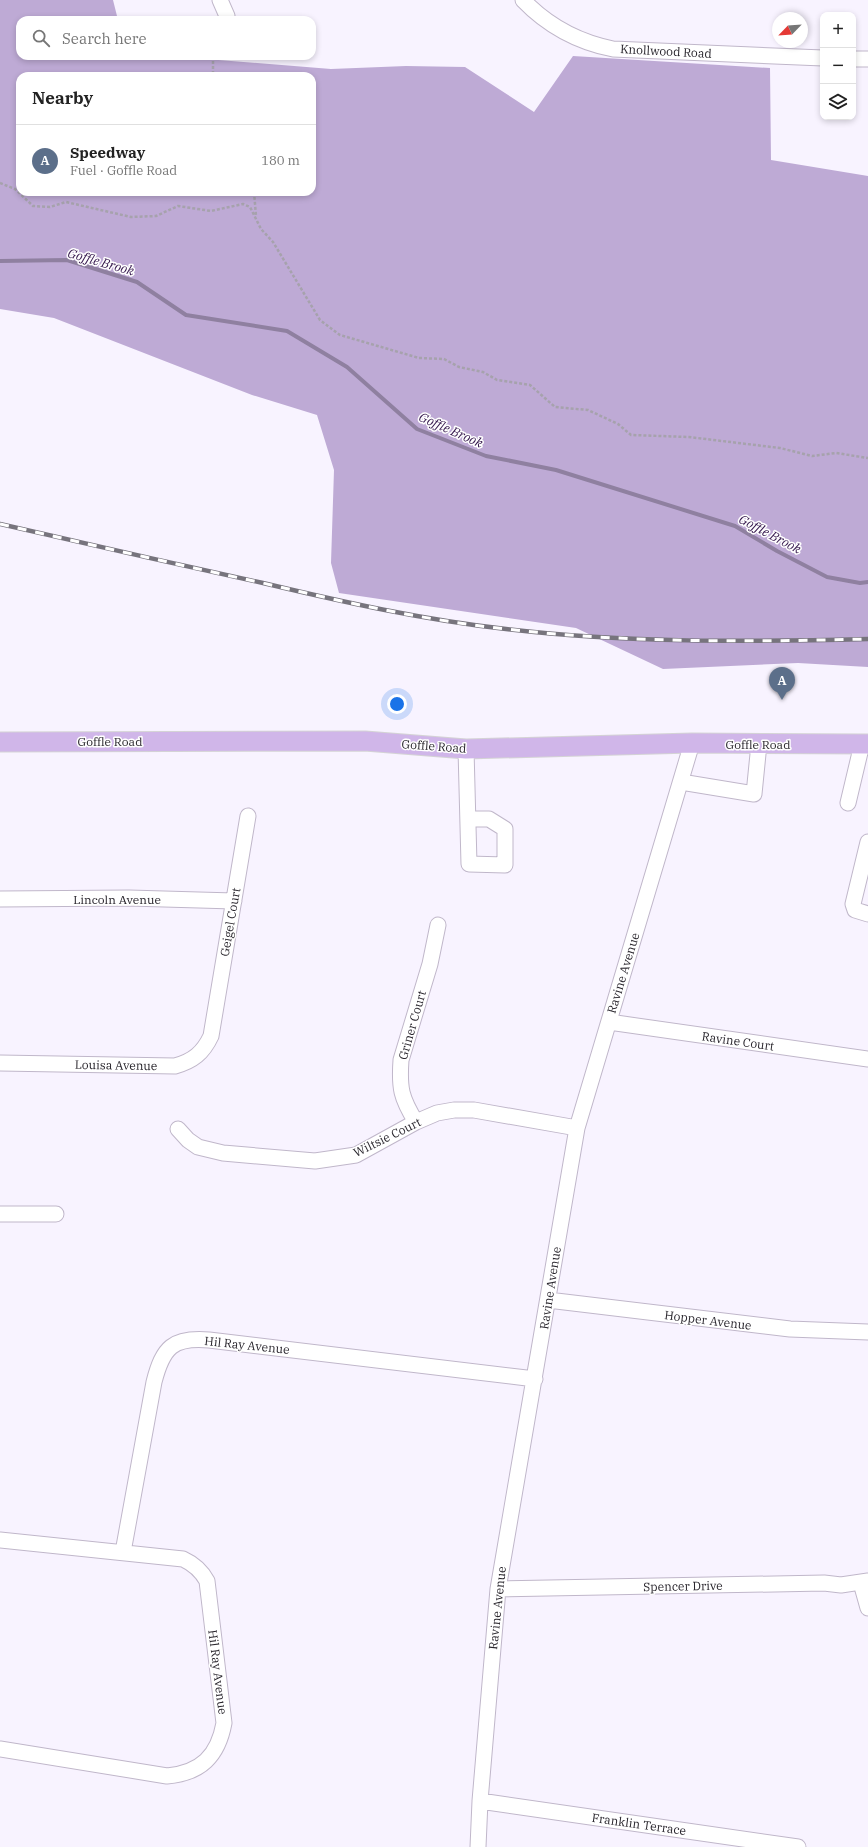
<!DOCTYPE html>
<meta charset="utf-8">
<style>
:root{--surface:#fff;--page:#f6f6f6;--text:#222;--muted:#767676;--line:#e0e0e0;--accent:#1c7448}
body{margin:0;font-family:"IBM Plex Serif",serif;background:var(--page);color:var(--text)}
.controls{position:absolute;right:12px;top:12px;display:grid;overflow:hidden;border-radius:8px;box-shadow:0 2px 6px #0003}
.controls button{width:36px;height:36px;display:grid;place-items:center;padding:0;border:0;border-bottom:1px solid var(--line);background:var(--surface);color:var(--text);font:20px sans-serif}
.compass{position:absolute;left:772px;top:12px;width:36px;height:36px;border-radius:50%;background:var(--surface);box-shadow:0 2px 6px #0003;rotate:245deg}
.you{position:absolute;left:397px;top:704px;width:14px;height:14px;margin:-10px;border:3px solid #fff;border-radius:50%;background:#1a73e8;box-shadow:0 0 0 6px #1a73e833}
.badge{display:grid;place-items:center;width:26px;height:26px;border-radius:50%;background:var(--accent);color:#fff;font-size:13px;font-weight:700}
.pin{position:absolute;translate:-50% -33px;filter:drop-shadow(0 1px 2px #0008)}
.pin::after{content:'';position:absolute;top:21px;width:14px;height:12px;background:inherit;clip-path:polygon(0 0,100% 0,50% 100%)}
.list{margin:0;padding:0;list-style:none}
h2{display:flex;justify-content:space-between;align-items:center;height:52px;margin:0;padding:0 16px;font-size:17px}
h2 small{font-size:13px;font-weight:400;color:var(--muted)}
.list li{display:grid;grid-template-columns:26px 1fr auto;gap:12px;align-items:center;box-sizing:border-box;height:72px;padding:0 16px;border-top:1px solid var(--line)}
.list b{display:block;font-size:15px;white-space:nowrap}
.list p{margin:0;font-size:13px;white-space:nowrap;color:var(--muted)}
.list em{font-size:13px;font-style:normal;color:var(--muted)}
.icon{flex:none;width:22px;height:22px;fill:none;stroke:currentColor;stroke-width:2;stroke-linecap:round;stroke-linejoin:round}
.map{position:relative;flex:none;width:868px;height:1847px;overflow:hidden}
.search{position:absolute;background:var(--surface);box-shadow:0 2px 6px #0003;left:16px;top:16px;width:300px;height:44px;display:flex;align-items:center;gap:10px;box-sizing:border-box;padding:0 14px;border-radius:12px;color:var(--muted);font-size:15px}
.panel{position:absolute;background:var(--surface);box-shadow:0 2px 6px #0003;left:16px;top:72px;width:300px;height:124px;border-radius:12px}
.map>svg:first-child{display:block}
.forest{fill:#beaad5;fill-rule:evenodd}
.lines{fill:none;stroke-linecap:round;stroke-linejoin:round}
.stream{stroke:#8f80a0;stroke-width:4}
.minor-casing{stroke:#c0b7ca;stroke-width:17}
.major-casing{stroke:#d4d3d5;stroke-width:21}
.path{stroke:#a6a2ac;stroke-width:2.5;stroke-dasharray:3 2;stroke-linecap:butt}
.minor{stroke:#fff;stroke-width:15}
.major{stroke:#d0b6e9;stroke-width:19}
.rail-casing{stroke:#77747d;stroke-width:4.5}
.rail{stroke:#fff;stroke-width:3;stroke-dasharray:9;stroke-linecap:butt}
.labels{text-anchor:middle;dominant-baseline:central;stroke-width:3;stroke-linejoin:round;paint-order:stroke}
.street-label{font-size:12px;fill:#28252c;stroke:#fff}
.water-label{font-size:13px;font-style:italic;fill:#36194e;stroke:#fff}
</style>
<div class="map">
<svg width="868" height="1847" viewBox="0 0 868 1847">
<rect width="100%" height="100%" fill="#f8f3ff"/>
<!-- forest -->
<path class="forest" d="M0 0H113L118 20H20V56H169L331 69 406 66 465 67 534 112 573 56 770 68 771 160 868 176V667L798 663 663 669 576 628 339 593 331 563 334 470 317 415 252 395 54 318 0 309ZM20 76H312V192H20Z"/>
<g class="lines">
<!-- stream -->
<path class="stream" d="M0 261 67 260 137 282 186 315 287 331 347 367 417 429 486 456 556 470 735 526 777 551 827 577 860 583 868 582"/>
<defs>
<path id="minor" d="M220 0 227 16
M523 0C548 26 578 42 613 49L823 58
M853 59H868
M466 749 469 864 505 865V829L489 819H468
M681 782 754 794 759 744
M848 803 862 744
M868 842 853 904 855 910 868 914
M0 899 129 898 234 901
M609 1022 868 1059
M0 1063 175 1066C193 1061 203 1053 211 1036L248 816
M416 1122C401 1098 399 1088 401 1060L430 964 438 925
M178 1129 188 1140 198 1147 223 1153 315 1161 356 1155 416 1122 437 1113 454 1110H474L577 1128
M0 1214H56
M548 1300 790 1329 868 1332
M0 1540 183 1559C194 1564 201 1570 207 1581L224 1723C218 1756 201 1773 167 1776L0 1749
M123 1552 154 1382C163 1347 173 1337 209 1340L535 1379
M861 1583 868 1608
M498 1589 824 1583 841 1585 868 1581
M480 1801 798 1847
M478 1847 480 1801 498 1589 577 1128 692 743"/>
<path id="major" d="M0 742 365 741 466 749 692 743 868 744"/>
</defs>
<!-- minor casing -->
<use href="#minor" class="minor-casing"/>
<!-- major casing -->
<use href="#major" class="major-casing"/>
<!-- path -->
<path class="path" d="M213 56V76
M0 183 15 189 33 206 50 207 66 202 131 217 156 216 178 206 211 211 243 204 250 207 261 229 273 242 320 320 340 335 419 358 444 359 459 367 483 372 497 380 530 385 555 407 588 410 618 424 631 435 689 437 780 448 812 456 836 453 868 458
M254 192 256 216"/>
<!-- minor -->
<use href="#minor" class="minor"/>
<!-- major -->
<use href="#major" class="major"/>
<defs>
<path id="rail" d="M0 524C88 544 175 564 263 583 343 602 424 620 506 629 627 643 747 642 868 639"/>
</defs>
<!-- rail casing -->
<use href="#rail" class="rail-casing"/>
<!-- rail -->
<use href="#rail" class="rail"/>
</g>
<g class="labels">
<!-- street labels -->
<g class="street-label">
<text transform="translate(666 51) rotate(3)">Knollwood Road</text>
<text x="110" y="741">Goffle Road</text>
<text x="758" y="744">Goffle Road</text>
<text transform="translate(434 746) rotate(4)">Goffle Road</text>
<text x="117" y="899">Lincoln Avenue</text>
<text transform="translate(230 922) rotate(-80)">Geigel Court</text>
<text transform="translate(623 973) rotate(-73)">Ravine Avenue</text>
<text transform="translate(412 1025) rotate(-74)">Griner Court</text>
<text transform="translate(738 1041) rotate(8)">Ravine Court</text>
<text transform="translate(116 1065) rotate(1)">Louisa Avenue</text>
<text transform="translate(387 1137) rotate(-26)">Wiltsie Court</text>
<text transform="translate(550 1288) rotate(-81)">Ravine Avenue</text>
<text transform="translate(708 1320) rotate(7)">Hopper Avenue</text>
<text transform="translate(247 1345) rotate(6)">Hil Ray Avenue</text>
<text transform="translate(683 1586) rotate(-1)">Spencer Drive</text>
<text transform="translate(497 1608) rotate(-84)">Ravine Avenue</text>
<text transform="translate(218 1672) rotate(83)">Hil Ray Avenue</text>
<text transform="translate(639 1824) rotate(8)">Franklin Terrace</text>
</g>
<!-- water labels -->
<g class="water-label">
<text transform="translate(101 262) rotate(16)">Goffle Brook</text>
<text transform="translate(451 430) rotate(24)">Goffle Brook</text>
<text transform="translate(770 534) rotate(28)">Goffle Brook</text>
</g>
</g>
</svg>
<div class="controls">
<button>+</button>
<button>−</button>
<button><svg class="icon" aria-label="layers" viewBox="0 0 24 24"><path d="M12 4l9 5-9 5-9-5zM3 14l9 5 9-5"/></svg></button>
</div>
<svg class="compass" viewBox="-18 -18 36 36"><path d="M0-13l5 13h-10z" fill="#e53935"/><path d="M0 13l5-13h-10z" fill="#767676"/></svg>
<div class="you"></div>
<div class="pin badge" style="left:782px;top:700px;background:#5c6f8a">A</div>
<div class="search"><svg class="icon" aria-label="search" viewBox="0 0 24 24"><circle cx="10" cy="10" r="6"/><path d="M15 15l6 6"/></svg>Search here</div>
<section class="panel">
<h2>Nearby<small></small></h2>
<ul class="list">
<li><span class="badge" style="background:#5c6f8a">A</span><div><b>Speedway</b><p>Fuel · Goffle Road</p></div><em>180 m</em></li>
</ul>
</section>
</div>
